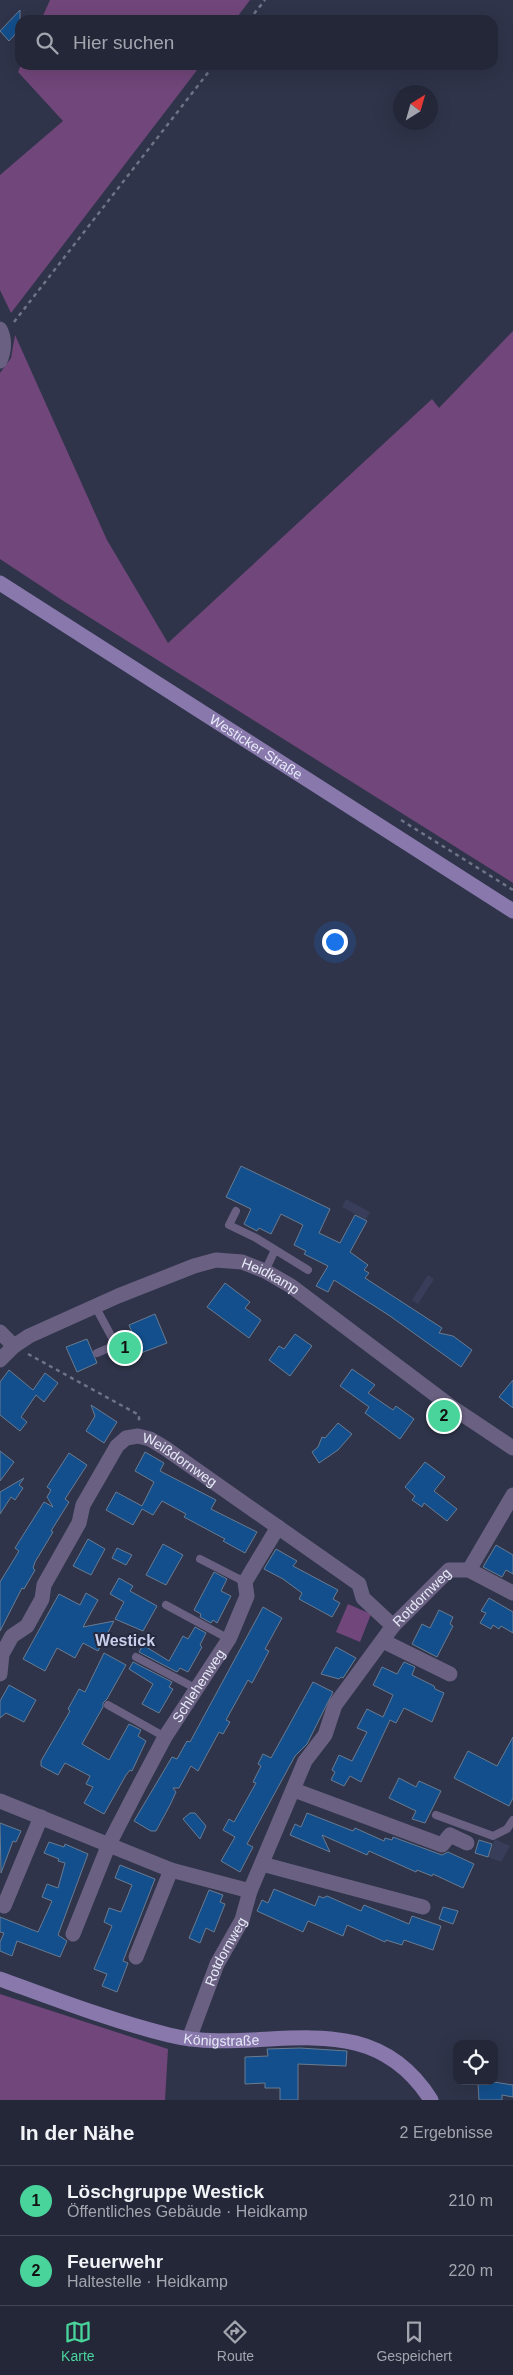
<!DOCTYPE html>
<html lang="de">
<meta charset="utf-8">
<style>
:root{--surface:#232738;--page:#2b2f40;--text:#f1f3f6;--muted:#a3a5ae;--line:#404453;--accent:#49d49c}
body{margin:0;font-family:Helvetica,sans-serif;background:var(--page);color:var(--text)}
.controls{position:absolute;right:15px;bottom:15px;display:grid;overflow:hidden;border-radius:10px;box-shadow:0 5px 20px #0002}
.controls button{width:45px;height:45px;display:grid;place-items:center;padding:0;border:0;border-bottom:1px solid var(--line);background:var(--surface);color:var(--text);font:25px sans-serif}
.compass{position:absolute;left:393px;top:85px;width:45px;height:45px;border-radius:50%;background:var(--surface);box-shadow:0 5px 20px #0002;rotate:37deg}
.you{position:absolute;left:334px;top:941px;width:18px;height:18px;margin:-12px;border:4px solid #fff;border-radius:50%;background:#1a73e8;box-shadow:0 0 0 8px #1a73e833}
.badge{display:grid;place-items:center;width:32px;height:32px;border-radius:50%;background:var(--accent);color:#111;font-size:16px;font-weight:700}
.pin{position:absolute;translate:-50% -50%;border:2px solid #fff;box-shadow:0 1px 5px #0006}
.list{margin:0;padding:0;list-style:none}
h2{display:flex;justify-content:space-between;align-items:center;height:65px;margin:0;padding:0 20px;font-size:21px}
h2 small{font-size:16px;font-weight:400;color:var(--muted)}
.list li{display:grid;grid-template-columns:32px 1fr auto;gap:15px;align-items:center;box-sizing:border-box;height:70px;padding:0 20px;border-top:1px solid var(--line)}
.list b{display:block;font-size:19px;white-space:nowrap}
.list p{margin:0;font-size:16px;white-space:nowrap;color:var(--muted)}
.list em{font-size:16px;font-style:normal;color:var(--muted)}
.icon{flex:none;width:28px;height:28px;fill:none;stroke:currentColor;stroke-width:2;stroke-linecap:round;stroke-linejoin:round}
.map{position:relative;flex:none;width:513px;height:2100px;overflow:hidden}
.search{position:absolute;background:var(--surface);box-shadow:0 5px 20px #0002;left:15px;right:15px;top:15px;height:55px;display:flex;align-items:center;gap:12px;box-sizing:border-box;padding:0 18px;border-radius:15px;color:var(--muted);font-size:19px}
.sheet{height:205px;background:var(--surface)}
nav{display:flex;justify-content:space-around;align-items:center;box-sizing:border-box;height:70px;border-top:1px solid var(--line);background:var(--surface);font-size:14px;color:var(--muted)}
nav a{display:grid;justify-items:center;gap:2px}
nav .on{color:var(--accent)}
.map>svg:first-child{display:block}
.built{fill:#383d59}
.green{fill:#71467a}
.building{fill:#134f8c;stroke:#697b91}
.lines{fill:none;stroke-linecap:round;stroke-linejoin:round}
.path{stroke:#6e7386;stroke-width:2.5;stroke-dasharray:4 4;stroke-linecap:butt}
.lane{stroke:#6a6182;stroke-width:8}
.street{stroke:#6a6182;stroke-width:15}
.secondary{stroke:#8878ac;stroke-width:15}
.labels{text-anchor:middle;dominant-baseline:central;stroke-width:4;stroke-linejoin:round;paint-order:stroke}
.street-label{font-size:14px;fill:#e6e9f7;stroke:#262a3f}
.quarter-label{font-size:16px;font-weight:bold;fill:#c9cfeb;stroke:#262a3f}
</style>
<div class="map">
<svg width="513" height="2100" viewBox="0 0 513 2100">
<rect width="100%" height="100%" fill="#2f344a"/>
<!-- built -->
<path class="built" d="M346 1199 370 1212 366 1220 342 1207Z
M428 1275 434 1279 418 1304 412 1300Z
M495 1839 510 1846 501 1862 488 1857Z"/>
<!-- green -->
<path class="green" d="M50 0H250L235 20H41Z
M21 65H201L11 313 0 290V175L63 121 18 72Z
M513 331V883L65 602 0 559V373L11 358 15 335 107 540 168 643 432 399 439 408Z
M348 1604 371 1614 360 1642 336 1632Z
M0 1994 168 2049 165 2100H0Z"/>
<!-- building -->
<path class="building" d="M20 10V29L9 41 0 31Z
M241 1166 330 1209 319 1233 340 1243 355 1215 367 1221 350 1252 368 1265 364 1270 369 1273 365 1278 442 1328 439 1333 453 1336 472 1350 461 1367 390 1316 334 1280 328 1292 316 1286 328 1266 304 1254 306 1251 294 1245 303 1225 281 1214 271 1234 259 1228 257 1231 244 1224 251 1209 226 1197Z
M225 1283 250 1302 245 1308 261 1320 249 1338 207 1307Z
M155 1314 167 1343 141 1353 129 1325Z
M295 1334 312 1346 290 1376 269 1360 279 1346 284 1349Z
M87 1339 97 1363 77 1372 66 1347Z
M352 1369 375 1385 368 1393 393 1410 396 1406 414 1419 400 1439 365 1413 369 1407 340 1386Z
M9 1370 33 1390 45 1373 58 1383 44 1402 36 1395 21 1417 27 1422 20 1431 0 1415V1382Z
M513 1380V1408L499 1397Z
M91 1405 117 1422 104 1443 86 1431 95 1416Z
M338 1423 352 1434 338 1450 319 1463 312 1452 318 1447 322 1437 325 1438Z
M0 1451 14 1462 0 1481Z
M145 1452 164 1463 160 1471 216 1500 211 1509 257 1532 245 1553 223 1541 225 1539 184 1517 186 1514 162 1501 153 1515 142 1509 133 1525 106 1510 116 1492 142 1506 154 1482 135 1471Z
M69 1453 87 1465 65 1499 69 1502 51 1531 53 1532 35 1562 33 1568 35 1570 24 1589 22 1588 0 1631V1582L19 1551 15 1548 44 1502 53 1507 47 1497 51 1490 47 1487Z
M425 1462 445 1477 434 1491 457 1509 447 1521 424 1503 422 1507 412 1500 415 1496 405 1487Z
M24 1478 19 1485 23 1488 15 1500 11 1497 0 1514V1492Z
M88 1539 105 1549 91 1575 73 1566Z
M163 1544 183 1555 166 1585 146 1575Z
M496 1545 513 1555V1574L506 1570 502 1577 483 1567Z
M117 1548 132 1555 126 1565 112 1558Z
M276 1549 297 1561 293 1566 338 1590 333 1599 340 1603 332 1617 299 1599 302 1593 283 1579 264 1569Z
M214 1572 227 1579 221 1591 231 1596 217 1623 213 1620 211 1623 200 1617 201 1614 194 1610Z
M119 1578 133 1586 130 1591 157 1606 143 1631 115 1619 124 1602 110 1594Z
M86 1593 98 1600 83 1627 114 1621 98 1651 83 1643 75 1658 57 1648 45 1671 23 1659 59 1594 80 1605Z
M489 1598 513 1612V1633L501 1626 499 1629 493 1625 491 1629 480 1623 486 1613 481 1611Z
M263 1607 282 1618 265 1649 269 1651 252 1683 248 1680 226 1720 230 1722 223 1734 219 1732 198 1771 191 1766 179 1788H173L176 1792 170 1805 156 1831H151L134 1821 172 1757 177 1759 187 1741 190 1742Z
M439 1610 453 1617 450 1624 453 1626 437 1657 412 1644 422 1624 430 1628Z
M195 1627 206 1633 200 1645 202 1647 188 1672 180 1668 177 1672 139 1652 143 1645 169 1661 183 1636 188 1639Z
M336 1647 356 1658 343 1678 341 1677 339 1679 321 1674Z
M104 1653 126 1665 107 1699 103 1703V1707L82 1744 109 1760 129 1724 141 1730 138 1736 146 1741 132 1771 130 1770 126 1775 104 1814 84 1803 93 1787 86 1784 90 1776 65 1763 58 1775 41 1766V1761L70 1711 68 1709 79 1689 85 1692Z
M133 1662 172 1682 169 1687 173 1689 159 1713 142 1704 153 1684 129 1669Z
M404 1662 415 1667 412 1675 434 1686 435 1689 444 1693 432 1722 404 1708 396 1723 390 1720 361 1782 350 1776 344 1786 331 1780 335 1772 332 1770 339 1755 352 1761 367 1732 357 1728 367 1709 383 1717 393 1695 373 1685 382 1667 397 1674Z
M313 1682 333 1692 307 1744 295 1756 247 1844 253 1847 240 1872 221 1861 235 1837 223 1830 229 1819 234 1822 256 1783 253 1782 261 1766 258 1764 263 1754 271 1758Z
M9 1685 36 1700 24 1722 6 1713 0 1718V1701Z
M513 1737V1798L509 1806 454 1778 468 1751 497 1766Z
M399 1778 416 1787 419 1781 441 1791 425 1823 412 1819 416 1811 389 1798Z
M190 1813H195L206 1826 200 1839 183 1819Z
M307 1813 353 1831 355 1828 384 1841 385 1838 392 1840 393 1837 442 1855 448 1852 474 1864 463 1888 433 1874 432 1876 417 1870 416 1872 369 1851 367 1855 322 1835 330 1852 290 1835 295 1824 301 1827Z
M0 1823 21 1831 16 1842 13 1841 1 1873Z
M479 1840 492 1844 488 1857 475 1853Z
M49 1842 64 1847 65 1844 88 1854 58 1935 67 1941 60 1957 17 1941 12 1956 0 1951V1942L4 1933 0 1932V1917L38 1932 52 1901 42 1897 47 1884 58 1888 65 1863 58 1861 59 1859 44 1853Z
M120 1865 155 1879 123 1961 128 1963 117 1992 102 1986 107 1974 94 1969 112 1926 104 1922 109 1908 121 1912 132 1885 115 1878Z
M274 1889 315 1906 319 1896 323 1898 327 1896 361 1911 364 1905 409 1924 412 1916 441 1926 433 1950 404 1940 402 1945 386 1940 385 1942 347 1925 343 1936 308 1921 303 1932 257 1911 262 1900 268 1903Z
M209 1890 223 1895 220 1902 225 1904 214 1932 206 1928 200 1943 189 1938Z
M443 1907 458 1911 453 1924 439 1919Z
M300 2048 347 2051 346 2066 298 2064V2100H280V2088H265V2083L245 2084V2057L268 2056 267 2049Z
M494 2082 513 2085V2097L502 2095V2100H479L478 2084Z"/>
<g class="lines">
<!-- path -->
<path class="path" d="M249 20 265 0
M14 322 214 65
M401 820 513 890
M28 1354 139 1415V1422"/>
<!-- lane -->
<path class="lane" d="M236 1211 229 1225 256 1238 308 1270
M265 1271 275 1250
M95 1306 116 1345 97 1353
M200 1559 245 1582
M166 1605 229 1639
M136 1657 197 1689
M108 1705 165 1737
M436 1815 493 1836 507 1829 513 1820"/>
<!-- street -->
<g class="street">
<path d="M0 329C5 339 4 351 0 361"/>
<path d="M0 1332 14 1346"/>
<path id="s1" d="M0 1360 14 1346 29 1336 118 1296 194 1266 216 1260 242 1262 265 1271 291 1286 453 1408 513 1448"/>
<path d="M469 1570 513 1593"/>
<path d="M383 1641 450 1674"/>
<path id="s2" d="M0 1674 2 1654 12 1636 27 1626 42 1599 44 1585 79 1523 83 1505 117 1446 126 1438 138 1436 150 1439 165 1448 359 1584 363 1598 393 1626"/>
<path d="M294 1790 442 1845 450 1835 467 1843"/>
<path d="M0 1801 171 1870 250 1891"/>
<path d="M262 1864 423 1907"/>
<path d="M4 1906 41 1817"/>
<path id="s3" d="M73 1934 109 1844 140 1784 165 1737 229 1639 247 1596 245 1582 278 1527"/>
<path d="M136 1957 171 1870"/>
<path id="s4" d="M189 2039 217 1964 242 1920 250 1891 305 1761 325 1735 335 1705 393 1626 449 1570H469L513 1495"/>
</g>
<!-- secondary -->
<g class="secondary">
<path id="s5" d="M0 583 513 911"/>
<path id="s6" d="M0 1979C55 1999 112 2021 169 2035 261 2058 367 1998 431 2100"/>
</g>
</g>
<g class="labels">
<!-- street labels -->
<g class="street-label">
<text stroke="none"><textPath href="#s5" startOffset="304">Westicker Straße</textPath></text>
<text stroke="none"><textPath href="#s1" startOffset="298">Heidkamp</textPath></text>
<text stroke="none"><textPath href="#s2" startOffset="334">Weißdornweg</textPath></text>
<text stroke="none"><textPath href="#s4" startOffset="505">Rotdornweg</textPath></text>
<text stroke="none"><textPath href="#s3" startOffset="279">Schlehenweg</textPath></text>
<text stroke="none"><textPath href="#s4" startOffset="95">Rotdornweg</textPath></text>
<text stroke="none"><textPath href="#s6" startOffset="231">Königstraße</textPath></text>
</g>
<!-- quarter labels -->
<g class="quarter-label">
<text x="125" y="1640">Westick</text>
</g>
</g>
</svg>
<div class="controls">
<button><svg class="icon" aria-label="locate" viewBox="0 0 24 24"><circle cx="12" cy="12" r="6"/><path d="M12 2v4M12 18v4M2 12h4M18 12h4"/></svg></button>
</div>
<svg class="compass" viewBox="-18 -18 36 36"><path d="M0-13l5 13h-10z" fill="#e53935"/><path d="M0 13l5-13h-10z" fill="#a3a5ae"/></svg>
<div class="you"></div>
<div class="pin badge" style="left:125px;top:1348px">1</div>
<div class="pin badge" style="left:444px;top:1416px">2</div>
<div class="search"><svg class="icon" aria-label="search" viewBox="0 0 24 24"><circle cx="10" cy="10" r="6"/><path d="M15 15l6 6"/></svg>Hier suchen</div>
</div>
<section class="sheet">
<h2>In der Nähe<small>2 Ergebnisse</small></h2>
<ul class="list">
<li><span class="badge">1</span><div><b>Löschgruppe Westick</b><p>Öffentliches Gebäude · Heidkamp</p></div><em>210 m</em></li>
<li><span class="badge">2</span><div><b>Feuerwehr</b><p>Haltestelle · Heidkamp</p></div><em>220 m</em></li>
</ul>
</section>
<nav>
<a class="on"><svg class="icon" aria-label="map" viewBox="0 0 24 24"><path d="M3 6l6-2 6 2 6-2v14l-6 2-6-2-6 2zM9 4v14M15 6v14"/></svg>Karte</a>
<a><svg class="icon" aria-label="directions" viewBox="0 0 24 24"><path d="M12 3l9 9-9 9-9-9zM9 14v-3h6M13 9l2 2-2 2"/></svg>Route</a>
<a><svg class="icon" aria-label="saved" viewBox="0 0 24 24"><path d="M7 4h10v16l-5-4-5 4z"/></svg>Gespeichert</a>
</nav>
